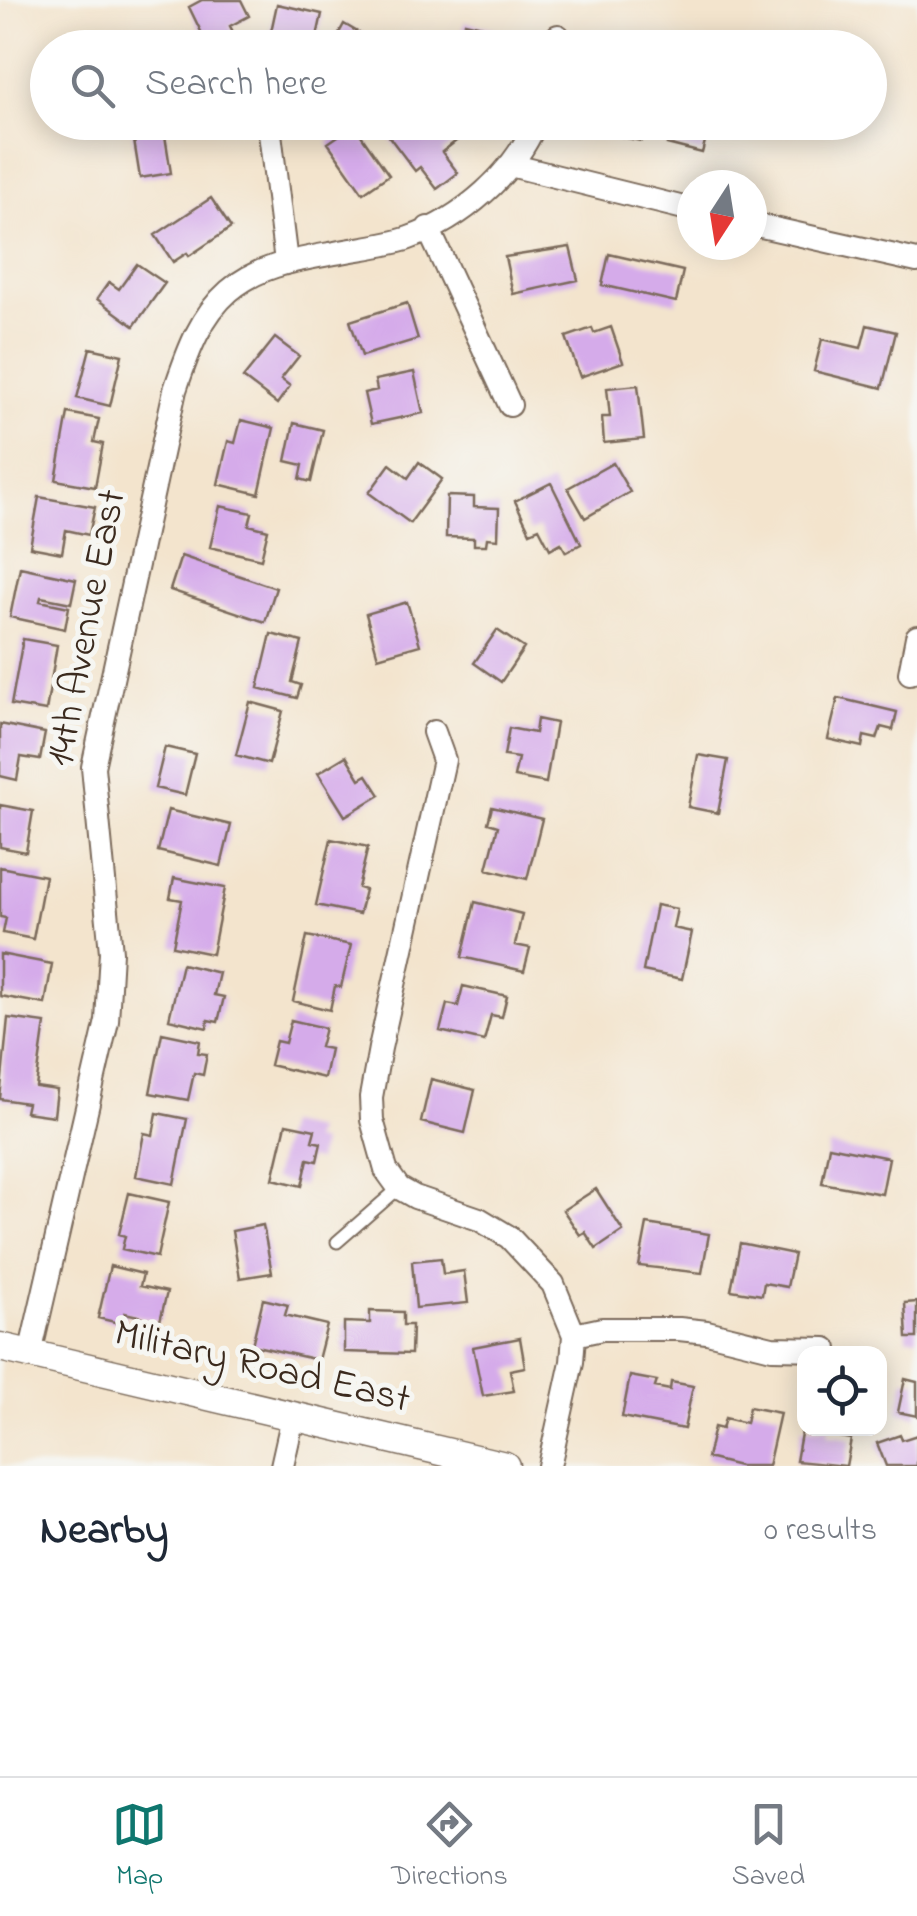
<!DOCTYPE html>
<style>
:root{--surface:#fff;--page:#f6f6f7;--text:#1f2937;--muted:#747a83;--line:#e0e1e3;--accent:#0f766e}
body{margin:0;font-family:"Indie Flower",sans-serif;background:var(--page);color:var(--text)}
.controls{position:absolute;right:30px;bottom:30px;display:grid;overflow:hidden;border-radius:20px;box-shadow:0 5px 25px #0003}
.controls button{width:90px;height:90px;display:grid;place-items:center;padding:0;border:0;border-bottom:2px solid var(--line);background:var(--surface);color:var(--text);font:50px sans-serif}
.compass{position:absolute;left:677px;top:170px;width:90px;height:90px;border-radius:50%;background:var(--surface);box-shadow:0 5px 25px #0003;rotate:192deg}
.list{margin:0;padding:0;list-style:none}
h2{display:flex;justify-content:space-between;align-items:center;height:130px;margin:0;padding:0 40px;font-size:42px}
h2 small{font-size:32px;font-weight:400;color:var(--muted)}
.icon{flex:none;width:55px;height:55px;fill:none;stroke:currentColor;stroke-width:2;stroke-linecap:round;stroke-linejoin:round}
.map{position:relative;flex:none;width:917px;height:1466px;overflow:hidden}
.search{position:absolute;background:var(--surface);box-shadow:0 5px 25px #0003;left:30px;right:30px;top:30px;height:110px;display:flex;align-items:center;gap:25px;box-sizing:border-box;padding:0 35px;border-radius:55px;color:var(--muted);font-size:38px}
.sheet{height:310px;background:var(--surface)}
nav{display:flex;justify-content:space-around;align-items:center;box-sizing:border-box;height:140px;border-top:2px solid var(--line);background:var(--surface);font-size:28px;color:var(--muted)}
nav a{display:grid;justify-items:center;gap:5px}
nav .on{color:var(--accent)}
.map>svg:first-child{display:block}
.building{fill:#d5abea}
.lines{fill:none;stroke-linecap:round;stroke-linejoin:round}
.service-casing{stroke:#7b6b5b;stroke-width:15}
.minor-casing{stroke:#7b6b5b;stroke-width:26}
.tertiary-casing{stroke:#7b6b5b;stroke-width:31}
.service{stroke:#fff;stroke-width:11}
.minor{stroke:#fff;stroke-width:22}
.tertiary{stroke:#fff;stroke-width:28}
.labels{text-anchor:middle;dominant-baseline:central;stroke-width:10;stroke-linejoin:round;paint-order:stroke}
.street-label{font-size:40px;fill:#3b2a1e;stroke:#f6f6f2}
</style>
<div class="map">
<svg width="917" height="1466" viewBox="0 0 917 1466">
<rect width="100%" height="100%" fill="#f6f6f2"/>
<filter id="ink" filterUnits="userSpaceOnUse"><feTurbulence type="fractalNoise" baseFrequency=".01" numOctaves="2"/><feDisplacementMap in="SourceGraphic" scale="20" xChannelSelector="R" yChannelSelector="G"/><feConvolveMatrix kernelMatrix="1 2 1 2 8 2 1 2 1" color-interpolation-filters="sRGB"/></filter>
<filter id="wash" filterUnits="userSpaceOnUse"><feTurbulence type="fractalNoise" baseFrequency=".0048" numOctaves="4" result="noise"/><feDisplacementMap in="SourceGraphic" scale="40" xChannelSelector="R" yChannelSelector="G"/><feGaussianBlur stdDeviation="2.25" result="paint"/><feColorMatrix in="noise" values="0 0 0 0 0 0 0 0 0 0 0 0 0 0 0 0 0 1.4 0 .05"/><feComposite in="paint" operator="in"/></filter>
<g filter="url(#wash)">
<rect width="100%" height="100%" fill="#f3e4cd"/>
<g id="blocks">
<!-- building -->
<path class="building" d="M202 0H241L249 16 230 26 239 44 232 48H209L189 7Z
M277 4 322 14 315 46 270 36Z
M465 22 495 29 491 48H459Z
M344 24 385 48H331Z
M378 122H462L469 131 442 152 458 173 437 189 420 167 415 171Z
M606 122H644L641 141 604 133Z
M672 122H710L702 153 667 144Z
M163 123 171 173 140 178 132 128Z
M354 125 389 175 363 193 328 143Z
M211 198 231 228 189 256 187 253 173 262 155 235Z
M570 247 578 280 513 294 505 257Z
M609 254 683 271 676 302 602 285Z
M137 264 165 283 134 326 97 299 109 282 119 289Z
M407 303 418 339 362 356 350 321Z
M867 325 896 332 882 388 814 371 822 339 861 348Z
M611 327 623 362 580 377 566 337 592 328 594 333Z
M275 338 299 356 281 379 290 386 277 404 243 378Z
M90 348 122 355 110 406 77 398Z
M414 372 423 413 371 424 364 393 377 390 375 380Z
M638 385 644 439 604 443 602 417H610L607 388Z
M68 413 99 419 94 442 103 444 95 487 56 480Z
M241 420 274 428 259 494 218 484 228 441 235 443Z
M294 423 323 430 311 482 300 479 303 465 286 461Z
M419 462 442 479 410 523 369 493 390 464 408 478Z
M613 463 630 492 585 518 568 488Z
M551 483 581 544 566 552 561 543 550 549 539 528 530 532 515 501Z
M447 496 474 497V507L499 508 498 539 487 538 486 545H474V538L446 537Z
M39 497 95 507 89 535 66 530 62 553 30 547Z
M220 506 252 513 249 525 268 530 261 559 210 547Z
M181 556 276 588 265 622 170 590Z
M20 567 76 579 71 603 41 597 40 601 69 607 65 629 10 617Z
M407 602 420 645 378 657 366 614Z
M497 630 524 648 501 682 474 663Z
M271 634 302 642 292 682 301 685 297 698 258 688Z
M23 639 57 645 46 711 11 705Z
M838 698 897 712 893 730 881 727 877 739 864 736 862 747 828 739Z
M250 702 283 711 269 764 236 755Z
M537 719 556 723 546 783 514 777 518 758 504 756 509 728 535 733Z
M0 724 45 733 40 760 21 757 17 780 0 776Z
M165 747 195 754 185 795 155 788Z
M698 755 728 760 718 813 688 807Z
M346 756 360 779 367 775 380 795 345 816 318 773Z
M0 805 33 811 26 852 0 847Z
M492 807 542 819 527 879 487 869 498 826 488 823Z
M168 810 231 825 221 866 158 851Z
M331 839 368 847 358 888 365 890 359 914 316 905Z
M0 867 45 876 33 939 3 933 6 918 0 917Z
M174 878 225 888 212 954 173 946 182 900 170 898Z
M475 902 522 914 515 945 530 948 524 971 462 957Z
M656 905 677 909 673 928 692 932 682 979 643 971Z
M307 936 351 945 341 987 335 986 330 1010 293 1001Z
M0 954 52 964 45 1004 0 996Z
M182 964 219 973 214 995 224 997 218 1022 208 1020 207 1028 169 1019Z
M463 986 507 996 502 1017 491 1015 484 1041 440 1031 447 1004 458 1006Z
M8 1018 45 1023 36 1087 57 1090 54 1116 25 1112 27 1103 0 1099Z
M291 1020 325 1028 320 1047 330 1049 324 1078 270 1065 276 1041 285 1043Z
M162 1033 200 1041 198 1053 207 1054 203 1075 194 1073 188 1100 150 1093Z
M431 1079 475 1090 465 1133 421 1122Z
M157 1113 187 1119 174 1184 136 1176 144 1133 153 1135Z
M286 1124 315 1130 312 1141 321 1143 317 1161 308 1159 302 1186 273 1179Z
M829 1146 889 1158 882 1194 822 1183Z
M596 1189 623 1231 596 1249 585 1232 580 1235 563 1210Z
M129 1193 169 1202 157 1257 122 1249 125 1236 119 1234Z
M647 1224 709 1234 702 1273 639 1266Z
M263 1225 272 1273 240 1278 232 1231Z
M740 1243 794 1254 787 1287 764 1283 762 1295 731 1290Z
M441 1258 443 1274 464 1271 468 1303 416 1308 412 1261Z
M110 1266 143 1274 140 1286 167 1292 160 1321 125 1313 123 1324 98 1318Z
M263 1299 288 1305 285 1315 327 1325 318 1360 252 1345Z
M917 1302V1338H907L905 1303Z
M370 1311 403 1312V1325H412L411 1354 344 1352V1322L370 1323Z
M520 1338 525 1367 510 1370 514 1391 483 1396 473 1347Z
M630 1376 657 1381 655 1387 670 1390 671 1382 693 1386 684 1429 622 1417Z
M905 1379 917 1382V1416L898 1412Z
M749 1407 780 1413 768 1466H739L707 1458 714 1427 722 1429 725 1418 746 1423Z
M802 1428H829L828 1435 851 1439 846 1466 796 1461Z
M900 1435 902 1440 917 1435V1466H886L877 1443Z"/>
</g>
</g>
<g filter="url(#ink)">
<use href="#blocks" fill-opacity="0" stroke="#7b6b5b" stroke-width="2.5"/>
<g class="lines">
<defs>
<path id="service" d="M337 1242 399 1188"/>
<path id="minor" d="M555 48 558 36
M269 125 286 262
M510 165 692 210
M752 224 917 261
M428 228 510 405
M910 673 917 637
M434 732 444 760 380 1048 371 1097 372 1120 386 1170 399 1188 415 1197 479 1219 509 1237 553 1284 574 1335 572 1362 549 1466
M574 1335 602 1329H679L707 1332 772 1348 826 1349
M30 1354 107 1021 111 952 93 767 175 390C187 355 199 317 229 291 259 265 297 260 335 253 359 248 386 246 409 238 462 219 514 174 536 122
M282 1466 293 1417"/>
<path id="tertiary" d="M0 1347 505 1466"/>
</defs>
<!-- service casing -->
<use href="#service" class="service-casing"/>
<!-- minor casing -->
<use href="#minor" class="minor-casing"/>
<!-- tertiary casing -->
<use href="#tertiary" class="tertiary-casing"/>
<!-- service -->
<use href="#service" class="service"/>
<!-- minor -->
<use href="#minor" class="minor"/>
<!-- tertiary -->
<use href="#tertiary" class="tertiary"/>
</g>
</g>
<g class="labels">
<!-- street labels -->
<g class="street-label">
<text transform="translate(88 628) rotate(-79)">14th Avenue East</text>
<text transform="translate(262 1368) rotate(13)">Military Road East</text>
</g>
</g>
</svg>
<div class="controls">
<button><svg class="icon" aria-label="locate" viewBox="0 0 24 24"><circle cx="12" cy="12" r="6"/><path d="M12 2v4M12 18v4M2 12h4M18 12h4"/></svg></button>
</div>
<svg class="compass" viewBox="-18 -18 36 36"><path d="M0-13l5 13h-10z" fill="#e53935"/><path d="M0 13l5-13h-10z" fill="#747a83"/></svg>
<div class="search"><svg class="icon" aria-label="search" viewBox="0 0 24 24"><circle cx="10" cy="10" r="6"/><path d="M15 15l6 6"/></svg>Search here</div>
</div>
<section class="sheet">
<h2>Nearby<small>0 results</small></h2>
<ul class="list">
</ul>
</section>
<nav>
<a class="on"><svg class="icon" aria-label="map" viewBox="0 0 24 24"><path d="M3 6l6-2 6 2 6-2v14l-6 2-6-2-6 2zM9 4v14M15 6v14"/></svg>Map</a>
<a><svg class="icon" aria-label="directions" viewBox="0 0 24 24"><path d="M12 3l9 9-9 9-9-9zM9 14v-3h6M13 9l2 2-2 2"/></svg>Directions</a>
<a><svg class="icon" aria-label="saved" viewBox="0 0 24 24"><path d="M7 4h10v16l-5-4-5 4z"/></svg>Saved</a>
</nav>
